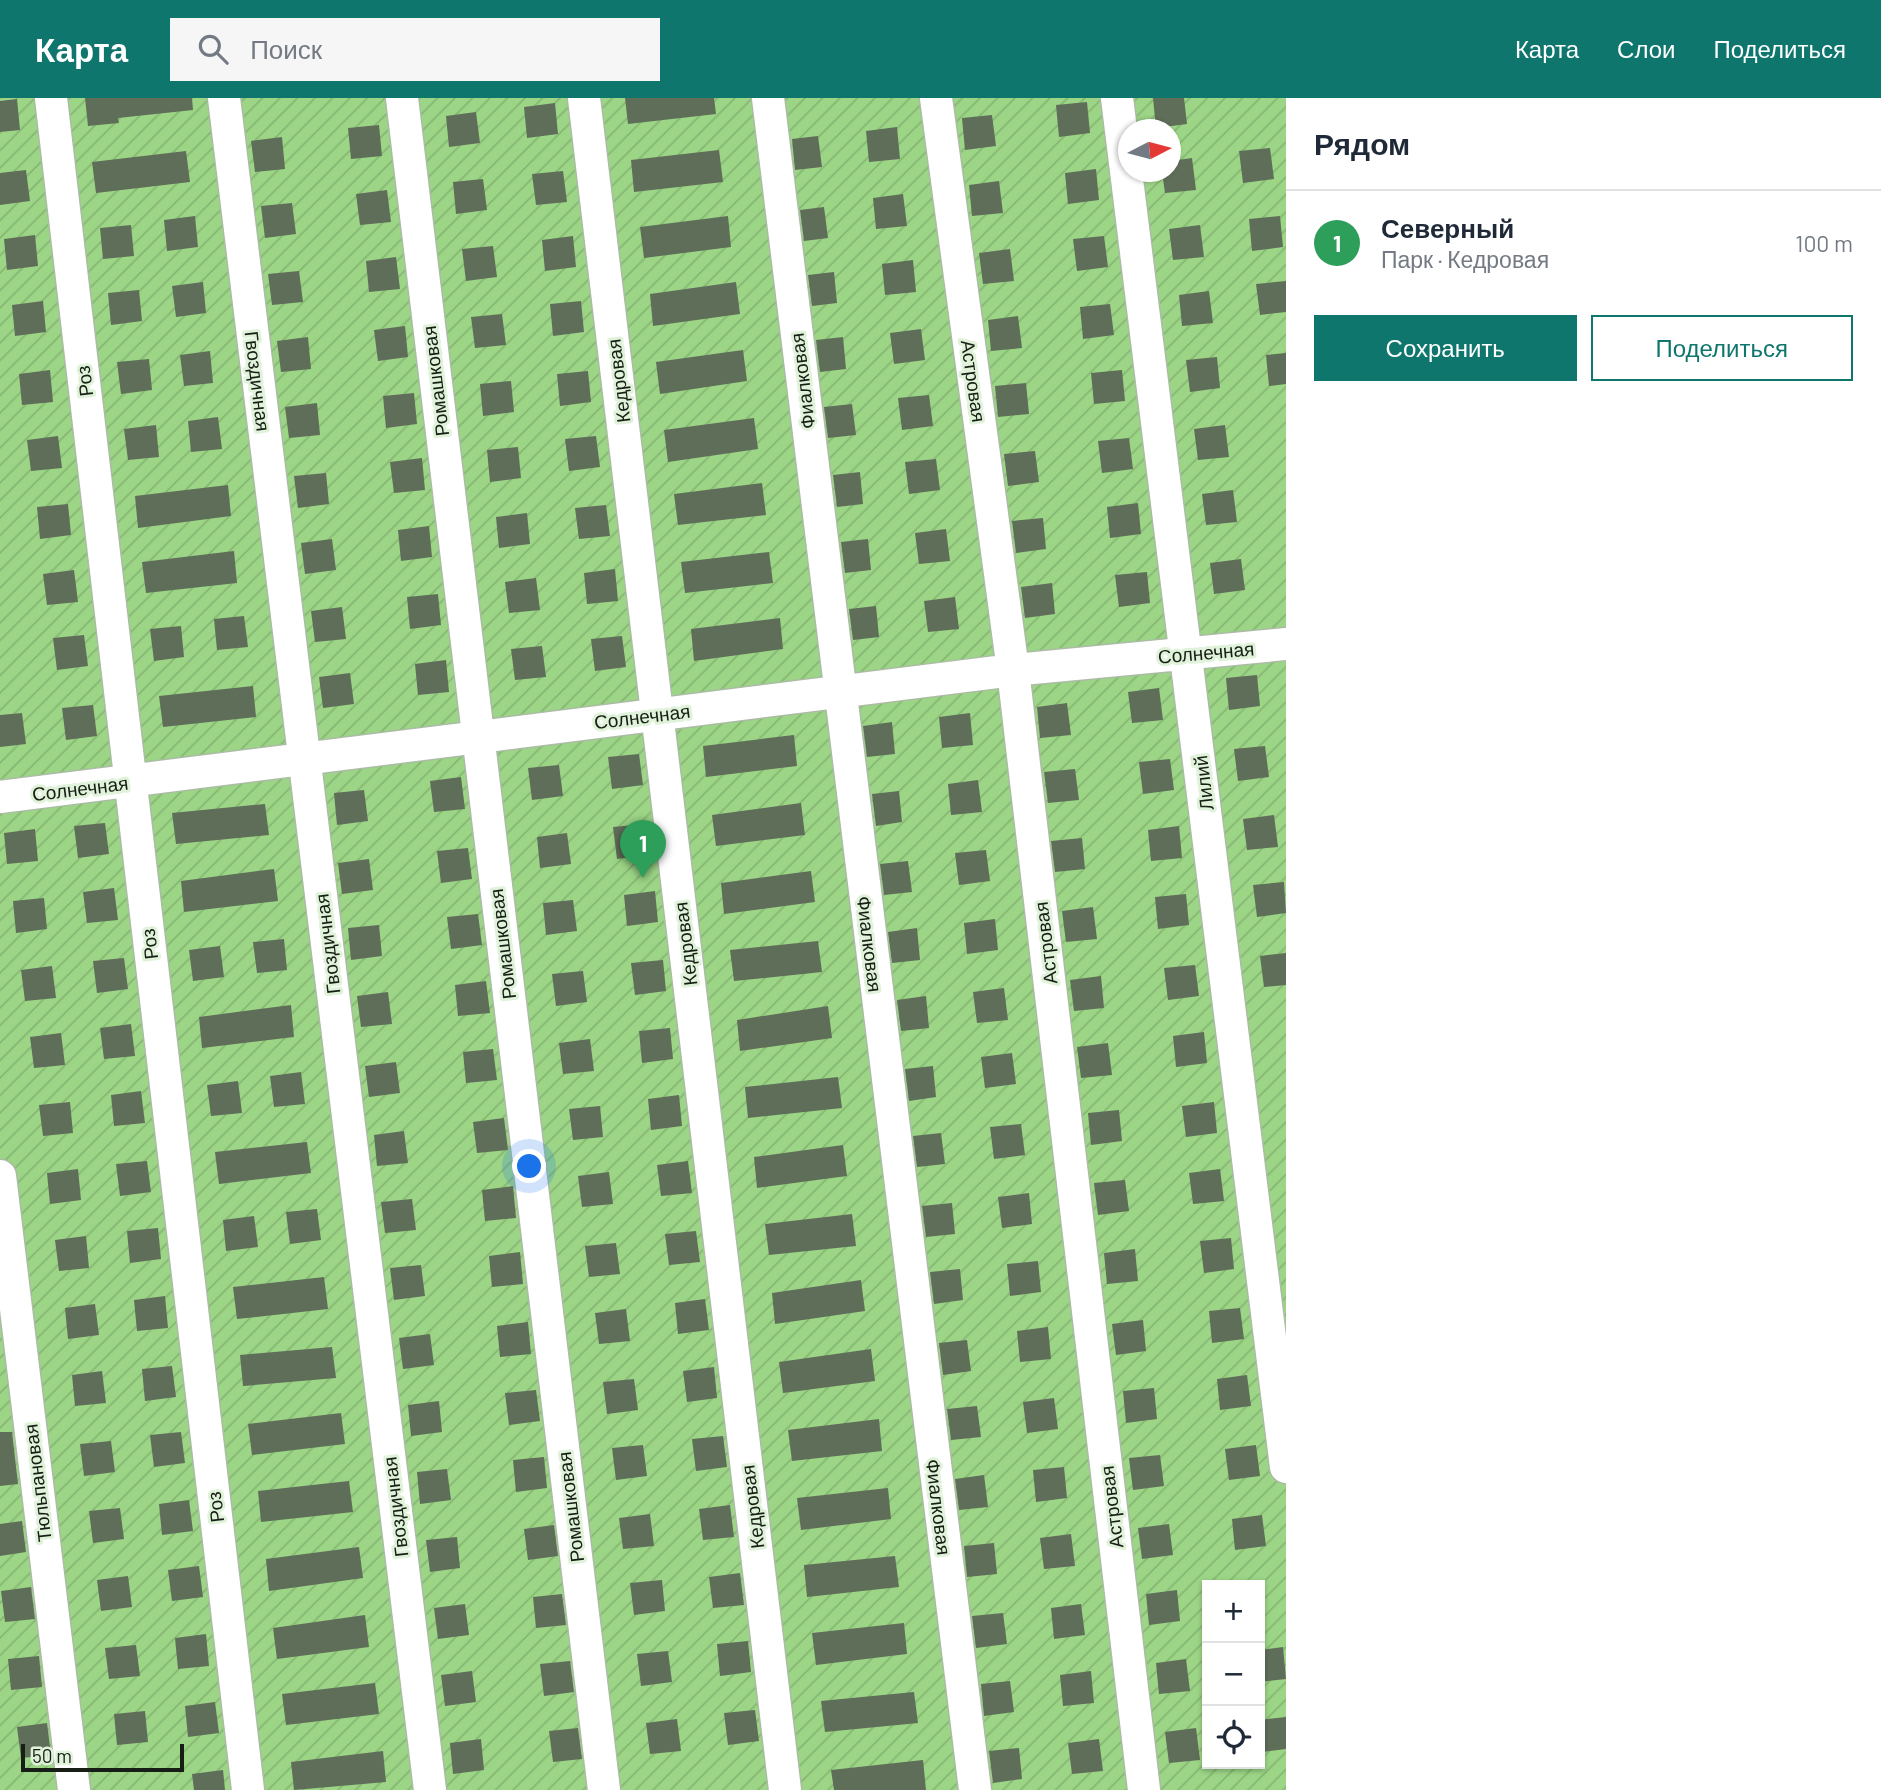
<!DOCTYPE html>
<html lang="ru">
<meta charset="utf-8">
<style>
:root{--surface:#fff;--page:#f6f6f7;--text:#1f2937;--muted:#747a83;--line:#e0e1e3;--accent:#0f766e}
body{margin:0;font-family:Barlow,sans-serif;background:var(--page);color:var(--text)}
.controls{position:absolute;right:21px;bottom:21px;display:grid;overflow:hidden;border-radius:0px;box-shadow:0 2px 5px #0004}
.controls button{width:63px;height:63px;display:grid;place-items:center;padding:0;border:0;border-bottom:2px solid var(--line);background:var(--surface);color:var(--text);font:35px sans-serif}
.compass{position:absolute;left:1118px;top:21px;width:63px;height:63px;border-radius:50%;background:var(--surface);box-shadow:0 2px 5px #0004;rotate:84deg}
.scale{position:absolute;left:21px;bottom:18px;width:163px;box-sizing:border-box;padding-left:7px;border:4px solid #171e15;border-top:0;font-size:19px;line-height:24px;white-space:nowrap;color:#171e15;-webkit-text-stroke:5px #e0f3da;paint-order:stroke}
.you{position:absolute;left:530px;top:1069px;width:24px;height:24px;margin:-18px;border:5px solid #fff;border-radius:50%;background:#1a73e8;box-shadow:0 0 0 10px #1a73e833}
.badge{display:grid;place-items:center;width:46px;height:46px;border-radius:50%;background:var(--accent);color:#fff;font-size:23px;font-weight:700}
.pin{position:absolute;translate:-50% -58px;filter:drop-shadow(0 2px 4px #0008)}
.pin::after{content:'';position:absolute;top:37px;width:24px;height:21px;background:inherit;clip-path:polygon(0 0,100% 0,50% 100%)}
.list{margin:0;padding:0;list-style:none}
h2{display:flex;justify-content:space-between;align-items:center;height:91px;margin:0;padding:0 28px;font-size:30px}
h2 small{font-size:23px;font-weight:400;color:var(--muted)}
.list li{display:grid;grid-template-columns:46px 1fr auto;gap:21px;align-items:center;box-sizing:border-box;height:105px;padding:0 28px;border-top:2px solid var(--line)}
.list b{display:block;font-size:26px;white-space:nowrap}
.list p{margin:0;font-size:23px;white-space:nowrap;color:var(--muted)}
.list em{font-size:23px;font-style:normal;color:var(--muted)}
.actions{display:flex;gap:14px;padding:21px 28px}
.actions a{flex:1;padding:16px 0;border:2px solid var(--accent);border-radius:0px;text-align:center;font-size:24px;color:var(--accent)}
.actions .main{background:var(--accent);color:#fff}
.icon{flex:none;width:38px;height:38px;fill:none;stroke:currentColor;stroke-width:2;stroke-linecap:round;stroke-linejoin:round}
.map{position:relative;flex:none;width:1286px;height:1692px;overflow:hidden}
header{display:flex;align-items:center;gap:42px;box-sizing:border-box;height:98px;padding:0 35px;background:var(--accent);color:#fff}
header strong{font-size:33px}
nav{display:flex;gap:38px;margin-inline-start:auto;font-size:24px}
.search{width:490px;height:63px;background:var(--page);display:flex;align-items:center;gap:18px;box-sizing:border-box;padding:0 24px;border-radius:0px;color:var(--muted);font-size:26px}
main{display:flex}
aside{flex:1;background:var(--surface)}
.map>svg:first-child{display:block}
.garden{fill:url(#garden-furrows);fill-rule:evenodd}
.building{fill:#5f6e59}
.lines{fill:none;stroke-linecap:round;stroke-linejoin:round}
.minor-casing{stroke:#aabca4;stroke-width:35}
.minor{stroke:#fff;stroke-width:32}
.labels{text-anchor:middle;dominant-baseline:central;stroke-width:6;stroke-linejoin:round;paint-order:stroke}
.street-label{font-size:19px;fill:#171e15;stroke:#e0f3da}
</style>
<header>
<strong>Карта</strong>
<div class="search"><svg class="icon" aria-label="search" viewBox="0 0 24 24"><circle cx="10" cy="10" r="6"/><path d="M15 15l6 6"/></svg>Поиск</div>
<nav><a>Карта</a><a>Слои</a><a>Поделиться</a></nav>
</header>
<main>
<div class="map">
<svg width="1286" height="1692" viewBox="0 0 1286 1692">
<defs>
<pattern id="garden-furrows" width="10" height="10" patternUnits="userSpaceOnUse" patternTransform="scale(1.75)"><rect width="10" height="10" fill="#9cd586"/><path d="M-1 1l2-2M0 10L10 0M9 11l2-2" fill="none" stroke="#86b673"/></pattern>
</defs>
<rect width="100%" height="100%" fill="#d3e5cd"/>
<!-- garden -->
<path class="garden" d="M0 0H1286V1692H0ZM1128 32H1170V74H1128ZM1207 1487H1260V1666H1207Z"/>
<!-- building -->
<path class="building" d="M85 0H192L193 12 118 20 119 25 88 28Z
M625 0H714L716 16 628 26Z
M1153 0H1184L1187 26 1156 30Z
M17 1 20 32 0 34V3Z
M1087 4 1090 35 1059 39 1056 7Z
M555 5 558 36 527 40 524 9Z
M476 14 480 45 449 49 446 18Z
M992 17 996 48 965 52 962 20Z
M379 27 382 58 351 61 348 30Z
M897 29 900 61 869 64 866 33Z
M818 38 822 69 795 72 792 41Z
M282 39 285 71 255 74 251 43Z
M1270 50 1274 81 1243 85 1239 53Z
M719 52 723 84 634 94 631 62Z
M186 53 190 84 96 95 92 64Z
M1192 60 1196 92 1165 95 1162 74H1171V63Z
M1096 71 1099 102 1068 106 1065 75Z
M26 72 30 103 0 107V75Z
M563 73 567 104 536 107 532 76Z
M483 81 487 112 456 116 453 84Z
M999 83 1003 115 972 118 969 87Z
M387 92 391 124 360 127 356 96Z
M903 96 907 128 876 131 873 100Z
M292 105 296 136 265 140 261 108Z
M824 109 828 140 804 143 800 112Z
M195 118 198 149 167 153 164 122Z
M728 118 731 149 644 160 640 129Z
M1280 118 1283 149 1252 153 1249 121Z
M131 127 134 158 103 161 100 130Z
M1200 127 1204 159 1173 162 1169 131Z
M35 137 38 168 7 172 4 141Z
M573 138 576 169 545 173 542 142Z
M1104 138 1108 169 1077 173 1073 141Z
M493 148 497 179 466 183 462 151Z
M1010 151 1014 183 983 186 979 155Z
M396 159 400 191 369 194 366 163Z
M913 162 916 194 885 197 882 166Z
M299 173 303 204 272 207 268 176Z
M834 174 837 205 812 208 808 177Z
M1286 183V214L1260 217 1256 186Z
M203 184 206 215 176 219 172 188Z
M736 184 740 216 653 228 650 196Z
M139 192 142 223 111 227 108 195Z
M1209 193 1213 225 1182 228 1179 197Z
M43 203 46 234 15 238 12 207Z
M581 203 584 234 553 238 550 206Z
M1110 206 1114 237 1083 241 1080 209Z
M502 216 506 247 475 250 471 219Z
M1018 218 1022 250 991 253 988 222Z
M405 228 408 259 378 263 374 232Z
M921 231 925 262 894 266 890 235Z
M308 239 311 271 281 274 277 243Z
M843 239 846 271 820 274 816 242Z
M743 252 747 283 660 296 656 264Z
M210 253 213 285 184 288 180 257Z
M1286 255V286L1269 288 1266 257Z
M1217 259 1220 290 1190 294 1186 262Z
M149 261 152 292 121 296 117 264Z
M50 272 53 304 22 307 19 276Z
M1122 272 1125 303 1094 306 1091 275Z
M588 273 591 304 560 308 557 276Z
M511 283 514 314 483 318 480 286Z
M1026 285 1029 316 998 319 995 288Z
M414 295 417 326 386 330 383 298Z
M929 297 933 328 902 332 898 300Z
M317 305 320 337 289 340 285 309Z
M852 306 856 337 828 340 824 309Z
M218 319 222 351 191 354 188 323Z
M754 320 758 351 668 364 664 332Z
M156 327 159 359 128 362 124 331Z
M1225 327 1229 359 1198 362 1194 331Z
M58 338 62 370 31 373 27 342Z
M596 338 600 369 569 373 565 341Z
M1129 340 1133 371 1102 375 1098 343Z
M518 349 521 380 490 384 487 352Z
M1035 353 1039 384 1008 388 1004 356Z
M422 360 425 392 394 395 390 364Z
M936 361 940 392 909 396 905 364Z
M860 374 863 406 837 409 833 377Z
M326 375 329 406 298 410 294 378Z
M762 385 766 417 678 427 674 396Z
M228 387 231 418 138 430 135 398Z
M1233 392 1237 424 1206 427 1202 396Z
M1138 405 1141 436 1110 440 1107 409Z
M68 406 71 437 40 441 37 409Z
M606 407 610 438 579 441 575 410Z
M527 415 530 446 499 450 496 419Z
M1043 420 1046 451 1016 455 1012 423Z
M429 428 432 459 401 463 398 432Z
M946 431 950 463 919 466 915 435Z
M332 441 336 472 305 476 301 445Z
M868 441 871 472 845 475 841 444Z
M234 453 237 485 146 495 142 464Z
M769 454 773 485 685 495 681 464Z
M1241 461 1245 492 1214 496 1210 465Z
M615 471 618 503 587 506 584 475Z
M74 472 78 504 47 507 43 476Z
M1147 474 1150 505 1119 509 1115 477Z
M536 480 540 512 509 515 505 484Z
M1052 485 1055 516 1025 520 1021 489Z
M438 496 441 527 410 531 407 499Z
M955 499 959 531 928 534 924 503Z
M876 508 879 539 853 542 849 511Z
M342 509 346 541 315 544 311 513Z
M244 518 248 549 217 552 214 521Z
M780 520 783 551 694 563 691 531Z
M181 528 184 559 154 563 150 531Z
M84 537 88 568 57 572 53 540Z
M622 538 626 569 595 573 591 541Z
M542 548 546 579 515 582 511 551Z
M446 562 449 594 418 597 415 566Z
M350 575 354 606 323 610 319 579Z
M1257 577 1260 608 1229 612 1226 580Z
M253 588 256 619 163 629 159 598Z
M1159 590 1163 622 1132 625 1128 594Z
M1067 605 1071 637 1040 640 1037 609Z
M93 607 97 638 66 642 62 610Z
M22 615 26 646 0 649V617Z
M970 615 973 647 942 650 939 619Z
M892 624 895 656 867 659 863 628Z
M794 637 797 668 706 679 703 648Z
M1265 648 1269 679 1238 683 1234 651Z
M639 656 643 687 612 691 608 659Z
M1170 661 1174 692 1143 696 1139 664Z
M559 667 563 698 532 702 528 670Z
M1075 671 1079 702 1048 705 1044 674Z
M461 679 465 711 434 714 430 683Z
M978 682 982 714 951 717 948 686Z
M364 692 368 723 337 727 334 695Z
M899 693 902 724 876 728 872 696Z
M801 705 805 737 716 748 712 717Z
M265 706 269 737 176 746 172 715Z
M1274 717 1278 749 1247 752 1243 721Z
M105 725 109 756 78 760 74 728Z
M644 726 648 757 617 761 613 729Z
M1179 728 1182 760 1151 763 1148 732Z
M35 731 38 763 7 766 4 735Z
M567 735 571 766 540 770 537 739Z
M1082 740 1085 771 1055 774 1051 743Z
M468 750 472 781 441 785 437 753Z
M986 752 990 783 959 787 955 755Z
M369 761 373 792 342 796 338 765Z
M908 763 912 794 884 797 880 766Z
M274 771 278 803 184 814 181 783Z
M811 773 815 804 724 816 721 785Z
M1284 784 1286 815 1257 819 1253 787Z
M114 790 118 822 87 825 83 794Z
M655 793 658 824 627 828 624 797Z
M1186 796 1189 827 1158 831 1155 799Z
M44 800 47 831 16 835 13 803Z
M573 802 577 833 546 837 543 805Z
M1093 809 1097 841 1066 844 1062 813Z
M478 816 482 847 451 851 447 819Z
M995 821 998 852 967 856 964 825Z
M379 827 382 858 351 862 348 830Z
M917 830 920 862 892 865 888 834Z
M284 841 287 872 257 875 253 844Z
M818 843 822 874 734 883 730 852Z
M220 848 224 879 193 883 189 852Z
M1286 855V887L1264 889 1260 858Z
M124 860 128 891 97 895 93 863Z
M663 862 666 893 635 897 631 865Z
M1195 867 1199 898 1168 902 1164 870Z
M52 868 56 900 25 903 21 872Z
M583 873 587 904 556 908 552 876Z
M1101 878 1104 910 1074 913 1070 882Z
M486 883 490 915 458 918 455 887Z
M1004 890 1008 922 977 925 973 894Z
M388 894 392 926 361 929 357 898Z
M926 898 929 930 901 933 897 902Z
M291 907 294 939 202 950 199 919Z
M828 908 832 940 740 953 737 922Z
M131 926 135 958 104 961 100 930Z
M670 930 673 961 642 965 639 933Z
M1204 934 1207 965 1176 969 1173 938Z
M61 935 65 967 34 970 30 939Z
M590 941 594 973 563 976 559 945Z
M1108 945 1112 977 1081 980 1077 949Z
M493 951 497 982 466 985 463 954Z
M1012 955 1016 986 985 990 981 959Z
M396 964 400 995 369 999 365 968Z
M933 968 936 999 909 1003 905 971Z
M301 974 305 1006 274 1009 270 978Z
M838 979 842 1010 748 1020 745 989Z
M238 983 242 1015 211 1018 207 987Z
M141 993 145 1025 114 1028 111 997Z
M679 997 682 1028 651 1032 648 1001Z
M70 1004 73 1035 43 1038 39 1007Z
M1214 1004 1217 1035 1186 1039 1182 1008Z
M600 1008 603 1039 573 1042 569 1011Z
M1119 1012 1122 1043 1091 1047 1088 1015Z
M504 1020 508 1052 477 1055 473 1024Z
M1021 1026 1025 1057 994 1061 990 1029Z
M404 1033 408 1065 377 1068 374 1037Z
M941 1035 945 1066 917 1069 913 1038Z
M307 1044 311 1075 219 1086 215 1054Z
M843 1047 847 1078 757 1090 754 1059Z
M147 1063 151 1094 120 1098 116 1066Z
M688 1063 692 1095 661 1098 657 1067Z
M78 1071 81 1102 50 1106 47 1075Z
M1220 1071 1224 1103 1193 1106 1189 1075Z
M609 1074 613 1106 582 1109 578 1078Z
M1125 1082 1129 1113 1098 1117 1094 1085Z
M513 1088 516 1120 485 1123 482 1092Z
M1029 1095 1032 1126 1002 1130 998 1099Z
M412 1101 416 1132 385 1135 381 1104Z
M952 1105 955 1136 926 1139 922 1108Z
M317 1111 321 1142 290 1146 286 1114Z
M852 1116 856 1148 769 1157 765 1126Z
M254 1118 258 1149 226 1153 223 1122Z
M158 1130 161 1161 130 1165 127 1133Z
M696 1133 700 1164 669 1167 665 1136Z
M86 1138 89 1170 59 1173 55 1142Z
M1231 1140 1234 1171 1204 1175 1200 1143Z
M616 1145 620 1176 589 1179 585 1148Z
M1135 1151 1138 1183 1107 1186 1104 1155Z
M520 1154 523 1186 492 1189 489 1158Z
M1038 1163 1041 1194 1010 1198 1007 1166Z
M421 1167 425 1198 394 1202 390 1170Z
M960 1171 963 1202 934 1206 930 1174Z
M324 1179 328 1211 237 1221 233 1189Z
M861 1182 865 1213 775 1226 772 1195Z
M165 1198 168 1230 137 1233 134 1202Z
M705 1201 709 1232 678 1236 675 1205Z
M95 1206 99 1237 68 1241 65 1210Z
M1240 1210 1244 1241 1212 1245 1209 1213Z
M626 1211 630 1243 599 1246 595 1215Z
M1143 1222 1146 1253 1116 1257 1112 1226Z
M528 1224 531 1256 500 1259 497 1228Z
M1048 1229 1051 1261 1020 1264 1017 1233Z
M430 1236 434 1267 403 1271 399 1240Z
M967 1242 971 1273 943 1277 939 1245Z
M332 1249 336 1280 243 1288 240 1257Z
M871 1251 875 1283 783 1295 779 1264Z
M172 1268 176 1299 145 1303 142 1271Z
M714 1269 717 1300 687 1304 683 1273Z
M102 1273 106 1305 75 1308 72 1277Z
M1247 1277 1251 1308 1220 1312 1217 1281Z
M634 1281 638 1312 607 1316 603 1284Z
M1154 1290 1157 1321 1126 1325 1123 1293Z
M536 1292 540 1323 509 1327 505 1295Z
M1054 1300 1058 1331 1027 1335 1023 1304Z
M439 1303 442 1334 411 1338 408 1307Z
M977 1308 981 1339 951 1342 947 1311Z
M341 1315 345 1346 252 1357 248 1326Z
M879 1321 882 1353 792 1363 788 1332Z
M0 1334H12L18 1386 0 1388Z
M181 1334 185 1365 154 1369 150 1337Z
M723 1338 727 1369 696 1373 692 1341Z
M111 1343 115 1374 84 1378 80 1346Z
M643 1347 647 1378 616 1382 612 1350Z
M1256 1347 1260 1378 1229 1382 1225 1351Z
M1160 1357 1164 1388 1133 1392 1129 1360Z
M544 1359 547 1390 516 1394 513 1362Z
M1064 1369 1067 1400 1036 1404 1033 1372Z
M447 1371 451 1402 420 1406 417 1374Z
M984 1377 988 1409 959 1412 955 1381Z
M349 1383 353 1414 261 1424 258 1393Z
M888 1390 891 1421 801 1432 797 1400Z
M189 1402 193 1433 162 1437 159 1406Z
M730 1407 734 1439 703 1442 699 1411Z
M120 1410 124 1441 93 1445 89 1413Z
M650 1416 654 1448 623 1451 619 1420Z
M1262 1417 1266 1448 1235 1452 1232 1421Z
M22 1423 26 1454 0 1458V1426Z
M1169 1426 1173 1457 1142 1461 1138 1430Z
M554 1427 558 1458 528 1462 524 1431Z
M1071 1436 1075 1468 1044 1471 1040 1440Z
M457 1439 460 1470 430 1474 426 1442Z
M994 1445 997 1476 967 1479 964 1448Z
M359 1449 363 1480 269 1493 266 1461Z
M895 1458 899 1489 807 1499 804 1467Z
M199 1468 203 1499 172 1503 168 1472Z
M740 1475 744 1507 713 1510 709 1479Z
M128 1478 132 1509 101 1513 97 1482Z
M662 1482 665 1513 634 1517 630 1485Z
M31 1489 35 1521 5 1524 1 1493Z
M1177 1492 1180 1523 1149 1527 1146 1496Z
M562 1496 566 1527 536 1530 533 1499Z
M465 1506 469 1537 438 1541 434 1510Z
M1081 1506 1085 1537 1054 1541 1051 1510Z
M1003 1515 1007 1546 976 1550 972 1518Z
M365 1517 369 1549 277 1561 273 1530Z
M904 1525 907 1556 816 1567 812 1535Z
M206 1536 209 1568 178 1571 175 1540Z
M748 1543 751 1574 720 1578 717 1546Z
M136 1547 140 1578 109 1581 105 1550Z
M1283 1549 1286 1581 1260 1584V1552Z
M668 1553 672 1584 641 1588 637 1556Z
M39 1558 42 1589 11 1592 8 1561Z
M1186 1561 1190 1593 1159 1596 1156 1565Z
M570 1563 574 1594 544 1598 540 1566Z
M472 1573 476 1604 445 1608 441 1577Z
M1091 1573 1094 1605 1063 1608 1060 1577Z
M1010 1583 1014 1614 984 1618 981 1586Z
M375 1585 379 1616 286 1627 282 1596Z
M914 1594 918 1625 825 1634 821 1603Z
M215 1604 219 1635 188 1639 185 1608Z
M755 1612 759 1643 728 1647 724 1615Z
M145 1613 148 1644 117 1647 114 1616Z
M1286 1619V1651L1262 1654 1260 1622Z
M677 1621 681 1653 650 1656 646 1625Z
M47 1625 51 1657 21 1660 17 1629Z
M578 1630 582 1661 553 1664 549 1633Z
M1196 1630 1200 1662 1169 1665 1165 1634Z
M481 1641 484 1672 453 1676 450 1645Z
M1099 1641 1103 1673 1072 1676 1068 1645Z
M1019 1650 1022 1681 993 1685 989 1653Z
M383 1653 386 1684 294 1692 291 1664Z
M923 1662 926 1692H834L831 1672Z
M223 1672 225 1692H194L192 1676Z"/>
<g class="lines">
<defs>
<path id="minor" d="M51 0 248 1692
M224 0 430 1692
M402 0 604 1692
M584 0 785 1692
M768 0 975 1692
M936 0 1013 572 1144 1692
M1117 0 1286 1369
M0 699 1013 572 1286 546
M0 1078 74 1692"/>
</defs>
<!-- minor casing -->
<use href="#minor" class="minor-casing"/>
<!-- minor -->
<use href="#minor" class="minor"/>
</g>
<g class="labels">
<!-- street labels -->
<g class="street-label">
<text transform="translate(84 283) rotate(-97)">Роз</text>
<text transform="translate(258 283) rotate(83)">Гвоздичная</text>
<text transform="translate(435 283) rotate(-97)">Ромашковая</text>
<text transform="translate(618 283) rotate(-97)">Кедровая</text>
<text transform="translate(802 283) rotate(-97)">Фиалковая</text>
<text transform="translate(974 283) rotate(82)">Астровая</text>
<text transform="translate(1206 554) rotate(-5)">Солнечная</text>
<text transform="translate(642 618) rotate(-7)">Солнечная</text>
<text transform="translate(1203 685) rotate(-97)">Лилий</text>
<text transform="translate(80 690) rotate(-7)">Солнечная</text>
<text transform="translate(1045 845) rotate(-97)">Астровая</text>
<text transform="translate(149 846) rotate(-97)">Роз</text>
<text transform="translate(327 846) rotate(-97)">Гвоздичная</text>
<text transform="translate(502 846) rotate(-97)">Ромашковая</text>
<text transform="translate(685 846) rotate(-97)">Кедровая</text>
<text transform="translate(870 846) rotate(83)">Фиалковая</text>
<text transform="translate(37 1385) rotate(-97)">Тюльпановая</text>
<text transform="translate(215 1409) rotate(-97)">Роз</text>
<text transform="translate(395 1409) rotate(-97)">Гвоздичная</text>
<text transform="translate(570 1409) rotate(-97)">Ромашковая</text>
<text transform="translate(752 1409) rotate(-97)">Кедровая</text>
<text transform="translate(939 1409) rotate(83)">Фиалковая</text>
<text transform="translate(1111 1409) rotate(-97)">Астровая</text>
</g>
</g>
</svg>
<div class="controls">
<button>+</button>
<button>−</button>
<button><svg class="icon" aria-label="locate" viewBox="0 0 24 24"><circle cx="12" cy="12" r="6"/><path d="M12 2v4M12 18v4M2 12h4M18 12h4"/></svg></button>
</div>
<svg class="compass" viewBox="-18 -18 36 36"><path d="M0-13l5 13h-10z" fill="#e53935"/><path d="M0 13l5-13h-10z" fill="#747a83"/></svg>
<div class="scale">50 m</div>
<div class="you"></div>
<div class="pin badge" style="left:643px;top:780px;background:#2e9e5b">1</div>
</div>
<aside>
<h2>Рядом<small></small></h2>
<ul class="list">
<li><span class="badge" style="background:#2e9e5b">1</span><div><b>Северный</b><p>Парк · Кедровая</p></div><em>100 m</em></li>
</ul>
<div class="actions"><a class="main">Сохранить</a><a>Поделиться</a></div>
</aside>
</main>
